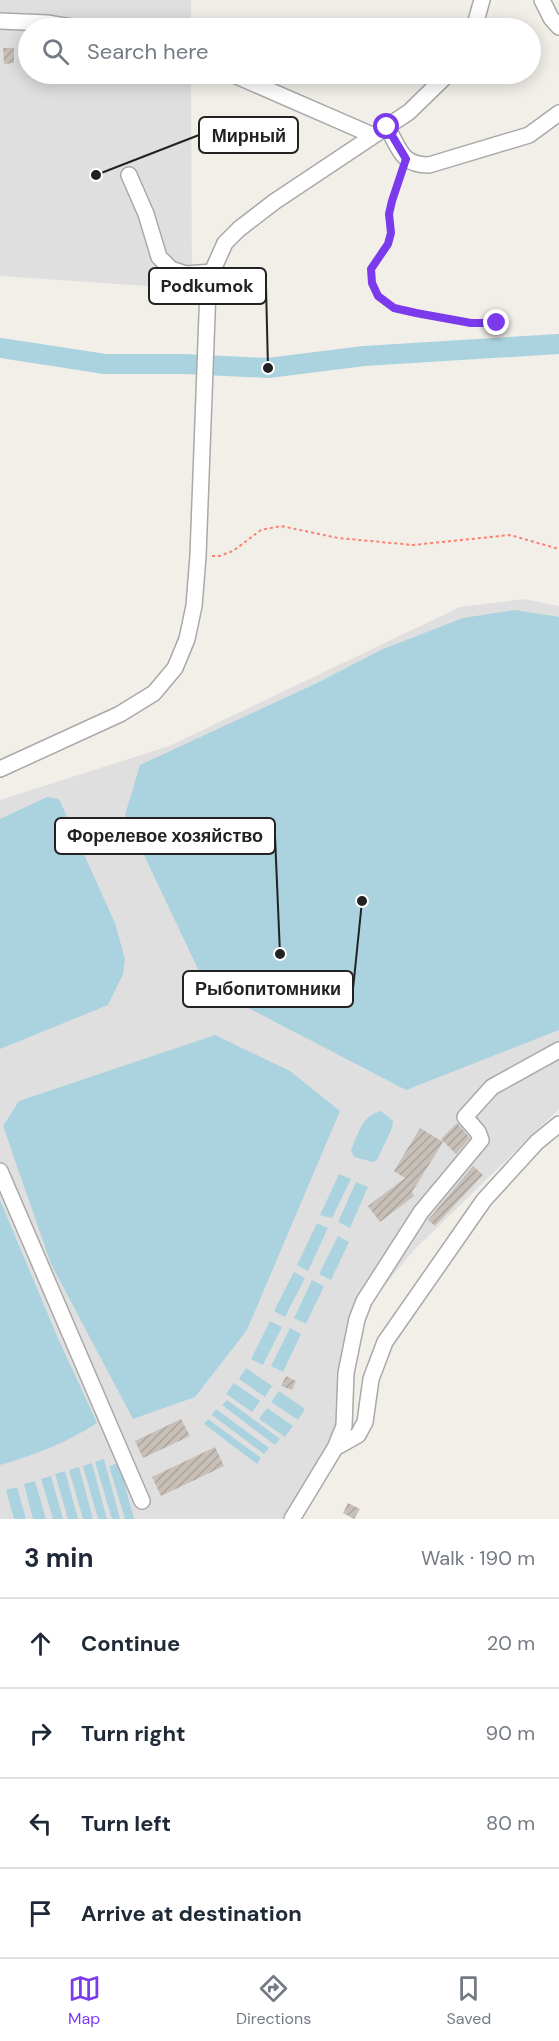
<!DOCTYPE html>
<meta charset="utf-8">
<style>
:root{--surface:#fff;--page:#f2f2f3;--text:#1f2937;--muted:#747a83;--line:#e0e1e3;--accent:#7c3aed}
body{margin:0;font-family:"DM Sans",sans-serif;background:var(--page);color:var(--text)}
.stop{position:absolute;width:18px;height:18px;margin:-14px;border:4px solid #7c3aed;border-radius:50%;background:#fff}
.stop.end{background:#7c3aed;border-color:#fff;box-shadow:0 2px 6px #0008}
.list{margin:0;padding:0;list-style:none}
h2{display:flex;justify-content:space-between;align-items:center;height:78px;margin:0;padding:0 24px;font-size:26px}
h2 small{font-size:20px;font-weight:400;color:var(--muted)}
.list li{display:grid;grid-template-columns:39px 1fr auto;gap:18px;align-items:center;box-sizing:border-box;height:90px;padding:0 24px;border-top:2px solid var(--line)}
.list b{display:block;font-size:22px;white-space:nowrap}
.list em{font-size:20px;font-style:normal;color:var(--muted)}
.icon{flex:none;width:33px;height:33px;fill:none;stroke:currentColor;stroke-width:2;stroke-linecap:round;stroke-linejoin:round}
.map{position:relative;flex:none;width:559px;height:1519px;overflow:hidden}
.search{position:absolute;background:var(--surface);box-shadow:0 3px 15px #0003;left:18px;right:18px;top:18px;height:66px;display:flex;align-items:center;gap:15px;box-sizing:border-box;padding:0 21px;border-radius:33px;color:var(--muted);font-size:22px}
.sheet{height:438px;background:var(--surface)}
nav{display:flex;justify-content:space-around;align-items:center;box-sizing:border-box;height:84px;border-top:2px solid var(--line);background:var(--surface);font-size:16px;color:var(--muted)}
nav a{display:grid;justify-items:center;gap:3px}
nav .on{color:var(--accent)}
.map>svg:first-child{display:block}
.residential{fill:#e0dfdf}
.water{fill:#aad3df}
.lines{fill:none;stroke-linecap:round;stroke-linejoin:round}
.river{stroke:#aad3df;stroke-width:20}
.building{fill:url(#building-hatch)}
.minor-casing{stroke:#a9a9a9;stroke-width:18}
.path{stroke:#fa8072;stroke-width:2;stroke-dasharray:3 3;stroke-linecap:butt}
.minor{stroke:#fff;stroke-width:15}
.route{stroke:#7c3aed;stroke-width:8}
.leader{fill:none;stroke:#222;stroke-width:2}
.callout-dot{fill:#222;stroke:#fff;stroke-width:2}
.callout{fill:#fff;stroke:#222;stroke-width:2}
.callout-label{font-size:18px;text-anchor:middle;font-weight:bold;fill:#222}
</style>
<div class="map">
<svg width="559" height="1519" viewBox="0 0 559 1519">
<defs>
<pattern id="building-hatch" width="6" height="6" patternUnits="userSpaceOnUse" patternTransform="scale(1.5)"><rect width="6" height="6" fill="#c7bfb8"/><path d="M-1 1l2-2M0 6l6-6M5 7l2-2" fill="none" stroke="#aba49e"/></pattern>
</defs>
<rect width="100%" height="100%" fill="#f2efe9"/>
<!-- residential -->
<path class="residential" d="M0 0H191V28H28V74H191L192 289 0 276Z
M523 599 559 606V1109L414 1250 362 1313 347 1440 296 1519H0V800L169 746 460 607Z"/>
<!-- water -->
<path class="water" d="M515 610 559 617V1030L406 1090 206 986 125 815 140 765 317 683 383 649 463 618Z
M47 797 59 799 115 923 125 959 123 974 108 1005 0 1049V819Z
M215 1035 290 1071 340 1111 247 1330 195 1397 133 1419 51 1264 3 1126 19 1101Z
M381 1111 393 1121 392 1128 377 1160 373 1162 354 1157 351 1150C358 1134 362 1115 381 1111Z
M339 1174 351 1179 332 1218 320 1215Z
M356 1182 368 1187 350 1228 338 1222Z
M0 1200 57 1336 97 1423C66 1443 35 1455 0 1465Z
M317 1223 328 1228 308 1271 297 1265Z
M338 1236 349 1242 331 1280 319 1274Z
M294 1272 305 1278 285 1317 274 1311Z
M312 1280 324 1286 306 1324 294 1318Z
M270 1321 282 1327 263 1365 251 1359Z
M290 1328 301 1334 283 1372 271 1366Z
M246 1368 272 1386 265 1397 239 1379Z
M234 1383 260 1401 252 1412 226 1394Z
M279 1391 305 1409 298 1420 271 1402Z
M227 1400 280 1439 275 1445 222 1405Z
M267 1408 293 1426 285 1437 259 1419Z
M216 1409 269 1448 264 1454 212 1415Z
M208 1419 261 1458 257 1464 204 1424Z
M104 1459 120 1519H112L95 1462Z
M92 1463 107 1519H98L83 1466Z
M119 1463 134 1519H125L109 1466Z
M79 1467 93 1519H83L69 1470Z
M65 1471 78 1519H68L55 1474Z
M51 1476 63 1519H53L41 1479Z
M35 1481 46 1519H33L24 1484Z
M17 1487 26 1519H14L6 1490Z"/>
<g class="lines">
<!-- river -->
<path class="river" d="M0 348 105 364H184L268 368 364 356 559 344"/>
</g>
<!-- building -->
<path class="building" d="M3 48H14V63L4 64Z
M457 1123 470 1138 456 1154 441 1139Z
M420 1128 443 1142 412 1192 414 1196 380 1222 368 1206 405 1178 394 1171Z
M473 1166 483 1175 435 1226 428 1220Z
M286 1376 296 1381 292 1390 281 1386Z
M181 1419 190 1436 143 1458 135 1441Z
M215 1447 224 1466 161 1496 152 1477Z
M348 1503 360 1509 354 1519 343 1513Z"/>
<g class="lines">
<defs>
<path id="minor" d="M542 0 551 18 559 27
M0 21 47 23 77 28
M474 28 482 0
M232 74 372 135
M387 127C400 149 401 165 429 165L529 135 559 113
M129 175 146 214 159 257 171 269 186 274 212 272
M0 769 120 714 154 693 175 668 187 639 194 606 198 556 208 288 212 272 225 243 239 229 274 202 409 112 448 74
M0 1171 142 1501
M335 1448 358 1435 365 1422 371 1379 385 1342 484 1200 537 1142 559 1124
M292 1519 335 1448 344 1426 346 1373 357 1319 364 1301 421 1212 481 1140 478 1132 465 1117 492 1087 559 1050"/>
</defs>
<!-- minor casing -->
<use href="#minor" class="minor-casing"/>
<!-- path -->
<path class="path" d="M402 170 392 201 389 214 391 233 388 244 371 269 372 283 378 296 394 308 416 313 471 323H497
M212 556H219L233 551 261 530 281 526 338 538 413 545 510 535 559 549"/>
<!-- minor -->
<use href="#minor" class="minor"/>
</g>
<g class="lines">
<!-- route -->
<path class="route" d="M387 127 406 159 392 201 389 214 391 233 388 244 371 269 372 283 378 296 394 308 416 313 471 323H497"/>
</g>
<!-- callouts -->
<path class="leader" d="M96 175L199 135M268 368L266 286M280 954L275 836M362 901L353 989"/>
<g class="callout-dot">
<circle cx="96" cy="175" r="6"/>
<circle cx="268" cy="368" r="6"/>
<circle cx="280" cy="954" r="6"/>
<circle cx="362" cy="901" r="6"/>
</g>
<g class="callout">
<rect x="199" y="117" width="99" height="36" rx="6"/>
<rect x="149" y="268" width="117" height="36" rx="6"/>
<rect x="55" y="818" width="220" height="36" rx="6"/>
<rect x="183" y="971" width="170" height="36" rx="6"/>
</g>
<g class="callout-label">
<text x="249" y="142">Мирный</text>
<text x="207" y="292">Podkumok</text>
<text x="165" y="842">Форелевое хозяйство</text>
<text x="268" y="995">Рыбопитомники</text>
</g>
</svg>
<div class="stop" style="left:387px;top:127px"></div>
<div class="stop end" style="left:497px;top:323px"></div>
<div class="search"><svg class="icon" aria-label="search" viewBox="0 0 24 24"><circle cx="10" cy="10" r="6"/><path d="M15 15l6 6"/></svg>Search here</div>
</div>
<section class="sheet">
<h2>3 min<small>Walk · 190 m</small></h2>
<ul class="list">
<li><svg class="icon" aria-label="ahead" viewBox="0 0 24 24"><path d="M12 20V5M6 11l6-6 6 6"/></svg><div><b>Continue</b></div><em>20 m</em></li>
<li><svg class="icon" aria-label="right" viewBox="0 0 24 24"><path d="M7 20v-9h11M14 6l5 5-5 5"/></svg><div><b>Turn right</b></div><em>90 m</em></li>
<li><svg class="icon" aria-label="left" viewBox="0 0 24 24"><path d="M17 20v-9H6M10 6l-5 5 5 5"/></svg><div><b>Turn left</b></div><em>80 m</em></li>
<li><svg class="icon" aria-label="arrive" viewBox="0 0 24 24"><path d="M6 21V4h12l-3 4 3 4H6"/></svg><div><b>Arrive at destination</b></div></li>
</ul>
</section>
<nav>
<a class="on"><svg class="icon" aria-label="map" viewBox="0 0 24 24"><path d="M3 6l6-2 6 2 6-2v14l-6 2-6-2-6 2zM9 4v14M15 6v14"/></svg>Map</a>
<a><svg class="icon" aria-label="directions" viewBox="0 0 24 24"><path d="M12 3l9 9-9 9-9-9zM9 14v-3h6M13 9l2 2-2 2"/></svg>Directions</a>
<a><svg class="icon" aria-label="saved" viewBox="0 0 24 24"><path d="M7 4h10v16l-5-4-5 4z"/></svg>Saved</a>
</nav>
